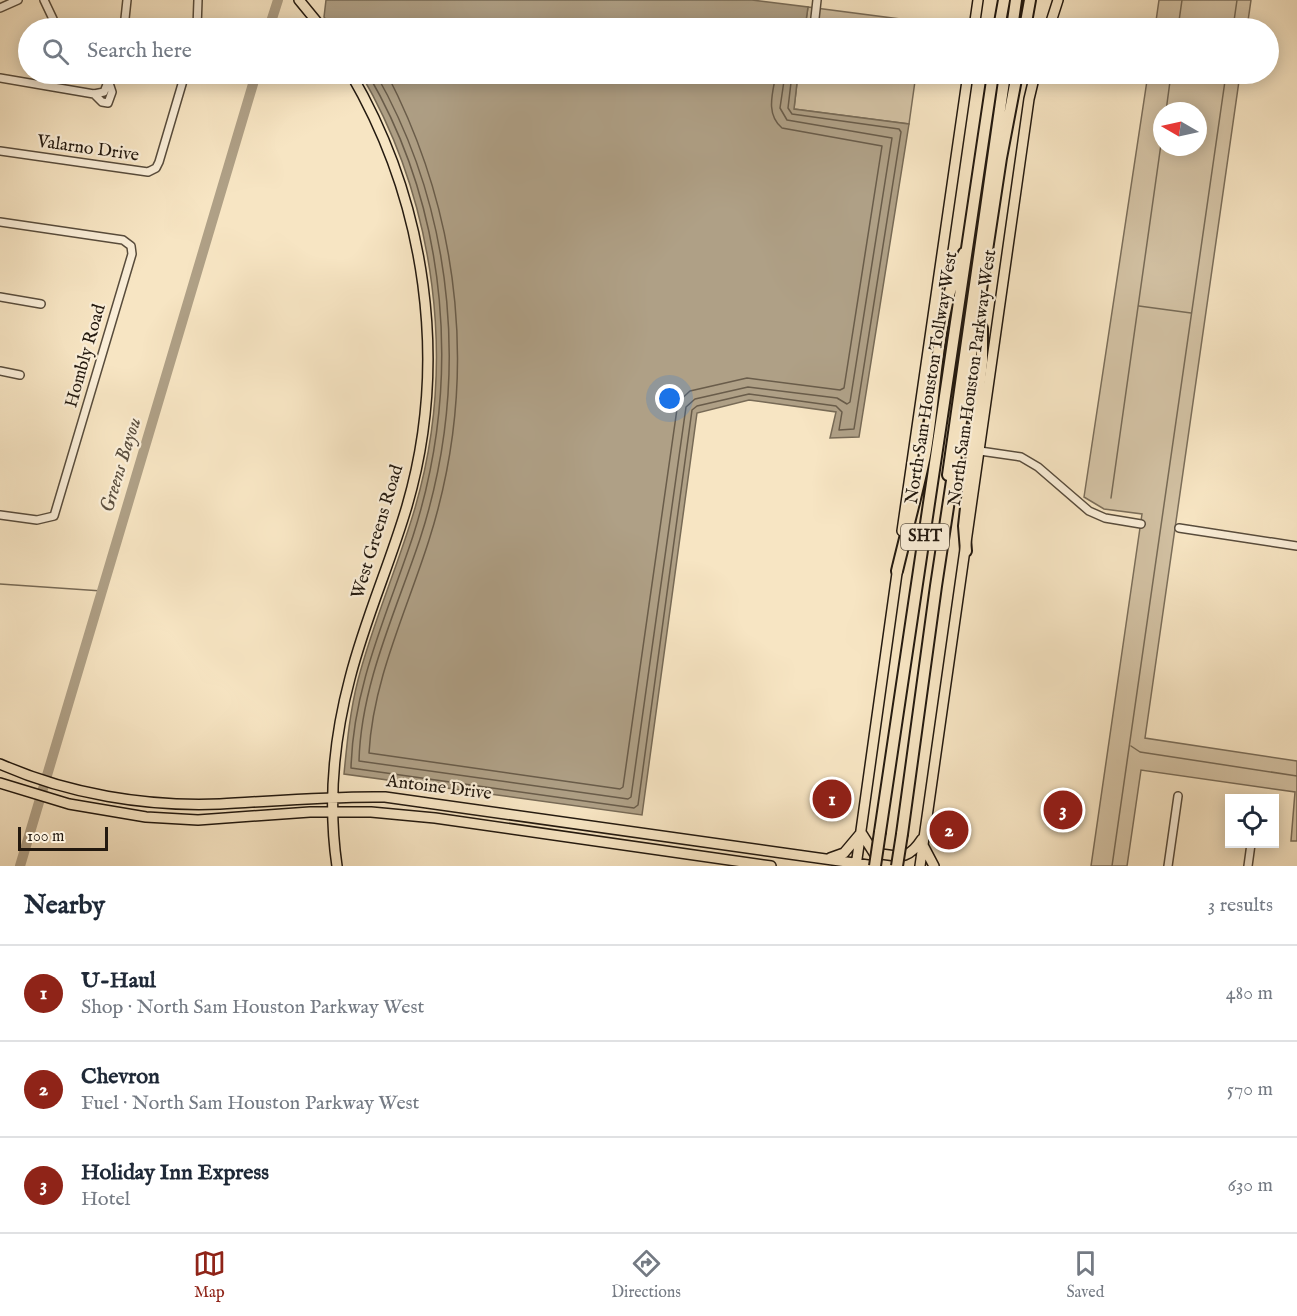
<!DOCTYPE html>
<meta charset="utf-8">
<style>
:root{--surface:#fff;--page:#f6f6f7;--text:#1f2937;--muted:#747a83;--line:#e0e1e3;--accent:#8f2418}
body{margin:0;font-family:"IM FELL English",serif;background:var(--page);color:var(--text)}
.controls{position:absolute;right:18px;bottom:18px;display:grid;overflow:hidden;border-radius:0px;box-shadow:0 3px 15px #0003}
.controls button{width:54px;height:54px;display:grid;place-items:center;padding:0;border:0;border-bottom:2px solid var(--line);background:var(--surface);color:var(--text);font:30px sans-serif}
.compass{position:absolute;left:1153px;top:102px;width:54px;height:54px;border-radius:50%;background:var(--surface);box-shadow:0 3px 15px #0003;rotate:279deg}
.scale{position:absolute;left:18px;bottom:15px;width:90px;box-sizing:border-box;padding-left:6px;border:3px solid #23190f;border-top:0;font-size:16px;line-height:21px;white-space:nowrap;color:#23190f;-webkit-text-stroke:4px #faeed8;paint-order:stroke}
.you{position:absolute;left:670px;top:399px;width:21px;height:21px;margin:-15px;border:4px solid #fff;border-radius:50%;background:#1a73e8;box-shadow:0 0 0 9px #1a73e833}
.badge{display:grid;place-items:center;width:39px;height:39px;border-radius:50%;background:var(--accent);color:#fff;font-size:20px;font-weight:700}
.pin{position:absolute;translate:-50% -50%;border:3px solid #fff;box-shadow:0 2px 6px #0006}
.list{margin:0;padding:0;list-style:none}
h2{display:flex;justify-content:space-between;align-items:center;height:78px;margin:0;padding:0 24px;font-size:26px}
h2 small{font-size:20px;font-weight:400;color:var(--muted)}
.list li{display:grid;grid-template-columns:39px 1fr auto;gap:18px;align-items:center;box-sizing:border-box;height:96px;padding:0 24px;border-top:2px solid var(--line)}
.list b{display:block;font-size:22px;white-space:nowrap}
.list p{margin:0;font-size:20px;white-space:nowrap;color:var(--muted)}
.list em{font-size:20px;font-style:normal;color:var(--muted)}
.icon{flex:none;width:33px;height:33px;fill:none;stroke:currentColor;stroke-width:2;stroke-linecap:round;stroke-linejoin:round}
.map{position:relative;flex:none;width:1297px;height:866px;overflow:hidden}
.search{position:absolute;background:var(--surface);box-shadow:0 3px 15px #0003;left:18px;right:18px;top:18px;height:66px;display:flex;align-items:center;gap:15px;box-sizing:border-box;padding:0 21px;border-radius:33px;color:var(--muted);font-size:22px}
.sheet{height:366px;background:var(--surface)}
nav{display:flex;justify-content:space-around;align-items:center;box-sizing:border-box;height:84px;border-top:2px solid var(--line);background:var(--surface);font-size:16px;color:var(--muted)}
nav a{display:grid;justify-items:center;gap:3px}
nav .on{color:var(--accent)}
.map>svg:first-child{display:block}
.green{fill:#d3c2a4;stroke:#7b6e5a;stroke-width:1.5;fill-rule:evenodd}
.water{fill:#afa086;stroke:#776a56;stroke-width:1.5}
.lines{fill:none;stroke-linecap:round;stroke-linejoin:round}
.shore{stroke:#695c4a;stroke-width:1.5}
.stream{stroke:#776a56;stroke-width:1.5}
.river{stroke:#afa086;stroke-width:10}
.minor-casing{stroke:#584c3c;stroke-width:10}
.major-casing{stroke:#23190f;stroke-width:12}
.highway-casing{stroke:#23190f;stroke-width:14}
.minor{stroke:#faeed8;stroke-width:7}
.major{stroke:#f7e5c3;stroke-width:9}
.highway{stroke:#f7e5c3;stroke-width:10}
.highway-bridge-casing{stroke:#23190f;stroke-width:14;stroke-linecap:butt}
.highway-bridge{stroke:#f7e5c3;stroke-width:10}
.labels{text-anchor:middle;dominant-baseline:central;stroke-width:4.5;stroke-linejoin:round;paint-order:stroke}
.shield{fill:#faeed8;stroke:#64594b;stroke-width:1.5}
.shield-label{font-size:16px;font-weight:bold;fill:#23190f}
.street-label{font-size:18px;fill:#23190f;stroke:#faeed8}
.water-label{font-size:20px;font-style:italic;fill:#5b4f3f;stroke:#faeed8}
</style>
<div class="map">
<svg width="1297" height="866" viewBox="0 0 1297 866">
<rect width="100%" height="100%" fill="#f7e5c3"/>
<filter id="stains"><feTurbulence type="fractalNoise" baseFrequency=".00333" numOctaves="4"/><feColorMatrix values="0 0 0 0 .2 0 0 0 0 .09 0 0 0 0 .02 0 0 0 .5 -.17"/></filter>
<radialGradient id="worn" r=".72"><stop offset=".6" stop-color="#630" stop-opacity="0"/><stop offset="1" stop-color="#630" stop-opacity=".3"/></radialGradient>
<!-- green -->
<path class="green" d="M1159 0H1251L1247 28H1155Z
M808 7 923 22 922 28H805Z
M798 74H916L909 124 794 109Z
M1148 74H1240L1145 738 1297 761V841H1291L1295 792 1141 770 1127 866H1091L1142 514 1104 509 1084 497ZM1162 111H1198V147H1162Z"/>
<!-- water -->
<path class="water" d="M326 0H752L808 7 805 28H332L324 17Z
M361 74H798L794 109 909 124 859 437 830 438 836 412 749 400 697 413 642 815 344 774C347 743 350 711 358 680 373 622 398 566 415 508 457 364 436 203 361 74Z"/>
<g class="lines">
<!-- shore -->
<path class="shore" d="M368 74C449 213 462 383 413 536 388 612 353 686 351 768L634 808 638 805 692 410 697 406 749 394 836 406 842 412 839 430 854 429 901 132 899 129 792 114 788 108 792 74
M376 74C456 215 470 385 420 539 396 611 361 684 359 761L628 799 631 797 686 407 695 399 748 387 837 398 847 404 850 402 892 138 787 120 780 108 785 74
M387 74C462 219 479 383 429 540 407 610 373 679 369 753L620 789 623 787 678 402 690 391 747 378 840 390 844 388 882 146 782 128C765 114 773 92 776 74"/>
<!-- stream -->
<path class="stream" d="M1178 28 1182 0
M1233 28 1237 0
M1166 111 1171 74
M1139 306 1191 313
M1111 498 1162 137
M0 584 102 591
M1131 746 1140 752 1297 776
M1112 866 1226 74"/>
<!-- river -->
<path class="river" d="M269 28 278 0
M20 866 256 74"/>
<defs>
<path id="minor" d="M44 0 53 19
M0 8 18 0
M815 18 817 0
M124 28 127 0
M197 28 198 0
M0 78 94 94 104 92 111 74
M94 94 102 102 108 103 112 92 109 83
M0 151 148 172 156 168 159 162 185 74
M0 222 123 240 131 246 132 254 54 516 37 520 0 515
M0 297 41 304
M0 371 20 375
M980 451 1021 457 1038 467 1089 511 1105 518 1141 524
M1179 528 1297 546
M1168 866 1178 796
M1248 866 1251 844"/>
<path id="major" d="M299 0 322 28
M974 28 978 0
M1049 28 1058 0
M902 531 968 74
M0 764C68 794 146 807 220 804 276 801 330 796 385 797L875 866
M0 783 69 804 146 817 198 820 310 812H371L435 818 771 866
M862 834 874 853C899 856 907 862 922 839
M923 845 934 866
M830 858 844 853 860 834
M337 866C328 804 334 738 350 678 365 619 390 564 407 506 449 362 426 203 351 74
M856 866 898 566
M920 866 1029 99 1035 74"/>
<path id="highway" d="M999 28 1004 0
M1012 28 1016 0
M1025 28 1030 0
M948 475 1005 74
M966 551 964 526 982 362V328
M897 571C906 533 917 494 925 455 937 388 935 315 964 253
M880 832 993 74
M902 834 936 586 1001 158 1017 74"/>
</defs>
<!-- minor casing -->
<use href="#minor" class="minor-casing"/>
<!-- major casing -->
<use href="#major" class="major-casing"/>
<!-- highway casing -->
<use href="#highway" class="highway-casing"/>
<!-- minor -->
<use href="#minor" class="minor"/>
<!-- major -->
<use href="#major" class="major"/>
<!-- highway -->
<use href="#highway" class="highway"/>
<defs>
<path id="highway-bridge" d="M875 866 880 832
M897 866 902 834"/>
</defs>
<!-- highway-bridge casing -->
<use href="#highway-bridge" class="highway-bridge-casing"/>
<!-- highway-bridge -->
<use href="#highway-bridge" class="highway-bridge"/>
</g>
<g class="labels">
<!-- shield labels -->
<rect class="shield" x="901" y="524" width="48" height="26" rx="4.5"/>
<g class="shield-label">
<text x="925" y="537">SHT</text>
</g>
<!-- street labels -->
<g class="street-label">
<text transform="translate(88 149) rotate(8)">Valarno Drive</text>
<text transform="translate(86 356) rotate(-74)">Hombly Road</text>
<text transform="translate(932 378) rotate(-81)">North Sam Houston Tollway West</text>
<text transform="translate(973 378) rotate(-82)">North Sam Houston Parkway West</text>
<text transform="translate(378 532) rotate(-73)">West Greens Road</text>
<text transform="translate(439 788) rotate(7)">Antoine Drive</text>
</g>
<!-- water labels -->
<g class="water-label">
<text transform="translate(121 465) rotate(-73)">Greens Bayou</text>
</g>
</g>
<rect width="100%" height="100%" filter="url(#stains)"/>
<rect width="100%" height="100%" fill="url(#worn)"/>
</svg>
<div class="controls">
<button><svg class="icon" aria-label="locate" viewBox="0 0 24 24"><circle cx="12" cy="12" r="6"/><path d="M12 2v4M12 18v4M2 12h4M18 12h4"/></svg></button>
</div>
<svg class="compass" viewBox="-18 -18 36 36"><path d="M0-13l5 13h-10z" fill="#e53935"/><path d="M0 13l5-13h-10z" fill="#747a83"/></svg>
<div class="scale">100 m</div>
<div class="you"></div>
<div class="pin badge" style="left:832px;top:799px">1</div>
<div class="pin badge" style="left:949px;top:830px">2</div>
<div class="pin badge" style="left:1063px;top:810px">3</div>
<div class="search"><svg class="icon" aria-label="search" viewBox="0 0 24 24"><circle cx="10" cy="10" r="6"/><path d="M15 15l6 6"/></svg>Search here</div>
</div>
<section class="sheet">
<h2>Nearby<small>3 results</small></h2>
<ul class="list">
<li><span class="badge">1</span><div><b>U-Haul</b><p>Shop · North Sam Houston Parkway West</p></div><em>480 m</em></li>
<li><span class="badge">2</span><div><b>Chevron</b><p>Fuel · North Sam Houston Parkway West</p></div><em>570 m</em></li>
<li><span class="badge">3</span><div><b>Holiday Inn Express</b><p>Hotel</p></div><em>630 m</em></li>
</ul>
</section>
<nav>
<a class="on"><svg class="icon" aria-label="map" viewBox="0 0 24 24"><path d="M3 6l6-2 6 2 6-2v14l-6 2-6-2-6 2zM9 4v14M15 6v14"/></svg>Map</a>
<a><svg class="icon" aria-label="directions" viewBox="0 0 24 24"><path d="M12 3l9 9-9 9-9-9zM9 14v-3h6M13 9l2 2-2 2"/></svg>Directions</a>
<a><svg class="icon" aria-label="saved" viewBox="0 0 24 24"><path d="M7 4h10v16l-5-4-5 4z"/></svg>Saved</a>
</nav>
